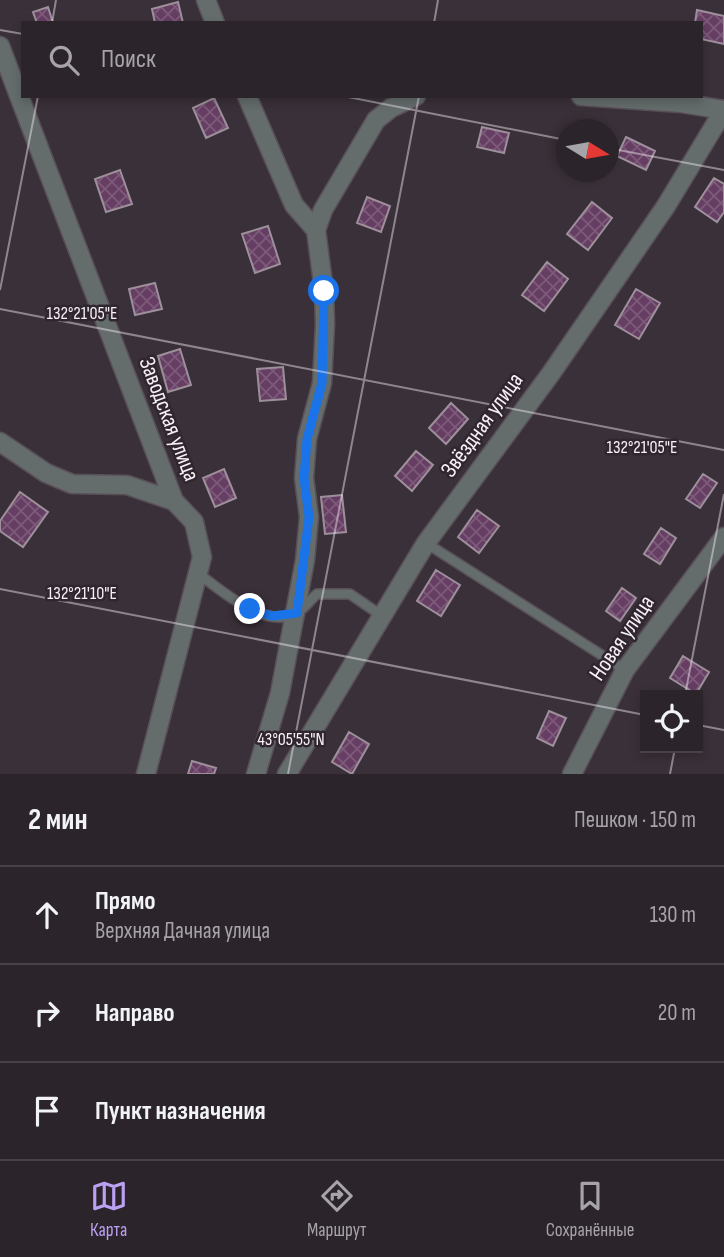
<!DOCTYPE html>
<html lang="ru">
<meta charset="utf-8">
<style>
:root{--surface:#2c242b;--page:#342c33;--text:#f1f3f6;--muted:#a6a4a9;--line:#484147;--accent:#bca0f2}
body{margin:0;font-family:"Sofia Sans Condensed",sans-serif;background:var(--page);color:var(--text)}
.controls{position:absolute;right:21px;bottom:21px;display:grid;overflow:hidden;border-radius:0px;box-shadow:0 4px 10px #0003}
.controls button{width:63px;height:63px;display:grid;place-items:center;padding:0;border:0;border-bottom:2px solid var(--line);background:var(--surface);color:var(--text);font:35px sans-serif}
.compass{position:absolute;left:556px;top:119px;width:63px;height:63px;border-radius:50%;background:var(--surface);box-shadow:0 4px 10px #0003;rotate:101deg}
.stop{position:absolute;width:21px;height:21px;margin:-16px;border:5px solid #1a73e8;border-radius:50%;background:#fff}
.stop.end{background:#1a73e8;border-color:#fff;box-shadow:0 2px 7px #0008}
.list{margin:0;padding:0;list-style:none}
h2{display:flex;justify-content:space-between;align-items:center;height:91px;margin:0;padding:0 28px;font-size:30px}
h2 small{font-size:23px;font-weight:400;color:var(--muted)}
.list li{display:grid;grid-template-columns:46px 1fr auto;gap:21px;align-items:center;box-sizing:border-box;height:98px;padding:0 28px;border-top:2px solid var(--line)}
.list b{display:block;font-size:26px;white-space:nowrap}
.list p{margin:0;font-size:23px;white-space:nowrap;color:var(--muted)}
.list em{font-size:23px;font-style:normal;color:var(--muted)}
.icon{flex:none;width:38px;height:38px;fill:none;stroke:currentColor;stroke-width:2;stroke-linecap:round;stroke-linejoin:round}
.map{position:relative;flex:none;width:724px;height:774px;overflow:hidden}
.search{position:absolute;background:var(--surface);box-shadow:0 4px 10px #0003;left:21px;right:21px;top:21px;height:77px;display:flex;align-items:center;gap:18px;box-sizing:border-box;padding:0 24px;border-radius:0px;color:var(--muted);font-size:26px}
.sheet{height:385px;background:var(--surface)}
nav{display:flex;justify-content:space-around;align-items:center;box-sizing:border-box;height:98px;border-top:2px solid var(--line);background:var(--surface);font-size:19px;color:var(--muted)}
nav a{display:grid;justify-items:center;gap:4px}
nav .on{color:var(--accent)}
.map>svg:first-child{display:block}
.building{fill:url(#building-cross-hatch);stroke:#9d909b;stroke-width:2}
.lines{fill:none;stroke-linecap:round;stroke-linejoin:round}
.service-casing{stroke:#584f57;stroke-width:12}
.minor-casing{stroke:#584f57;stroke-width:21}
.service{stroke:#646c6c;stroke-width:9}
.minor{stroke:#646c6c;stroke-width:18}
.route{stroke:#1a73e8;stroke-width:9}
.ticks{fill:none;stroke:#f7f0f6;stroke-width:2;stroke-opacity:0.45}
.labels{text-anchor:middle;dominant-baseline:central;stroke-width:5;stroke-linejoin:round;paint-order:stroke}
.street-label{font-size:23px;fill:#f7f0f6;stroke:#30262f}
.ticks-label{font-size:18px;text-anchor:middle;fill:#f7f0f6;stroke:#30262f;stroke-width:5;stroke-linejoin:round;paint-order:stroke}
</style>
<div class="map">
<svg width="724" height="774" viewBox="0 0 724 774">
<defs>
<pattern id="building-cross-hatch" width="8" height="8" patternUnits="userSpaceOnUse" patternTransform="scale(1.75)"><rect width="8" height="8" fill="#663e63"/><path d="M0 0l8 8M0 8l8-8" fill="none" stroke="#7d5a7a"/></pattern>
</defs>
<rect width="100%" height="100%" fill="#3a3039"/>
<!-- building -->
<path class="building" d="M178 2 183 23H155L152 9Z
M48 7 53 23H37L33 12Z
M697 10 724 16V44L701 39V23H695Z
M214 98 228 128 206 138 193 108Z
M482 127 509 133 504 153 477 147Z
M626 137 655 151 646 170 617 156Z
M120 170 132 204 106 212 95 179Z
M714 178 724 184V212L717 222 695 207Z
M367 197 390 206 381 232 357 223Z
M592 202 612 218 588 250 567 234Z
M268 226 280 264 255 273 242 234Z
M547 262 568 279 544 311 522 295Z
M155 283 162 309 135 315 129 289Z
M636 289 660 303 639 339 615 325Z
M180 349 191 385 168 392 158 356Z
M283 367 286 399 260 401 257 369Z
M451 403 468 419 446 444 429 428Z
M416 451 433 465 412 491 395 476Z
M224 469 236 498 215 507 203 478Z
M703 474 717 483 700 508 686 499Z
M20 492 48 512 23 547 0 531V521Z
M342 495 346 532 325 534 321 497Z
M477 510 499 526 479 553 458 537Z
M661 528 676 538 660 564 644 554Z
M436 570 460 585 441 616 417 601Z
M622 588 636 598 620 621 606 611Z
M683 656 709 672 696 694 670 678Z
M549 711 566 718 553 746 537 738Z
M349 732 369 744 352 774 332 762Z
M192 761 216 768 214 774H188Z"/>
<g class="lines">
<defs>
<path id="service" d="M426 543 625 670
M200 575C224 592 265 630 297 613 304 609 311 599 317 594H350L382 616"/>
<path id="minor" d="M206 0 215 23
M0 46 174 501 194 522 202 557 146 774
M247 96 294 205 316 230
M581 96 681 103 724 110
M0 442 46 473 72 484 127 485 174 501
M256 774 280 693 305 560 309 517 304 478 307 439 322 383 325 324 324 291 316 230 323 210 376 120 391 108 416 96
M287 774 426 543 552 372 666 206 724 110
M572 774 625 670 724 537"/>
</defs>
<!-- service casing -->
<use href="#service" class="service-casing"/>
<!-- minor casing -->
<use href="#minor" class="minor-casing"/>
<!-- service -->
<use href="#service" class="service"/>
<!-- minor -->
<use href="#minor" class="minor"/>
</g>
<g class="lines">
<!-- route -->
<path class="route" d="M250 609 272 616 297 613 309 517 304 478 307 439 322 383 324 291"/>
</g>
<!-- ticks -->
<path class="ticks" d="M52 23 56 0M434 23 438 0M0 30 23 34M343 96 566 140M608 148 724 170M0 290 38 96M0 309 724 450M0 589 645 715M685 695 724 494M698 725 724 730M288 774 419 96M670 774 675 748"/>
<g class="labels">
<!-- street labels -->
<g class="street-label">
<text transform="translate(169 419) rotate(69)">Заводская улица</text>
<text transform="translate(482 425) rotate(-54)">Звёздная улица</text>
<text transform="translate(622 638) rotate(-56)">Новая улица</text>
</g>
</g>
<g class="ticks-label">
<text x="82" y="319">132°21'05"E</text>
<text x="642" y="453">132°21'05"E</text>
<text x="82" y="599">132°21'10"E</text>
<text x="291" y="745">43°05'55"N</text>
</g>
</svg>
<div class="controls">
<button><svg class="icon" aria-label="locate" viewBox="0 0 24 24"><circle cx="12" cy="12" r="6"/><path d="M12 2v4M12 18v4M2 12h4M18 12h4"/></svg></button>
</div>
<svg class="compass" viewBox="-18 -18 36 36"><path d="M0-13l5 13h-10z" fill="#e53935"/><path d="M0 13l5-13h-10z" fill="#a6a4a9"/></svg>
<div class="stop" style="left:324px;top:291px"></div>
<div class="stop end" style="left:250px;top:609px"></div>
<div class="search"><svg class="icon" aria-label="search" viewBox="0 0 24 24"><circle cx="10" cy="10" r="6"/><path d="M15 15l6 6"/></svg>Поиск</div>
</div>
<section class="sheet">
<h2>2 мин<small>Пешком · 150 m</small></h2>
<ul class="list">
<li><svg class="icon" aria-label="ahead" viewBox="0 0 24 24"><path d="M12 20V5M6 11l6-6 6 6"/></svg><div><b>Прямо</b><p>Верхняя Дачная улица</p></div><em>130 m</em></li>
<li><svg class="icon" aria-label="right" viewBox="0 0 24 24"><path d="M7 20v-9h11M14 6l5 5-5 5"/></svg><div><b>Направо</b></div><em>20 m</em></li>
<li><svg class="icon" aria-label="arrive" viewBox="0 0 24 24"><path d="M6 21V4h12l-3 4 3 4H6"/></svg><div><b>Пункт назначения</b></div></li>
</ul>
</section>
<nav>
<a class="on"><svg class="icon" aria-label="map" viewBox="0 0 24 24"><path d="M3 6l6-2 6 2 6-2v14l-6 2-6-2-6 2zM9 4v14M15 6v14"/></svg>Карта</a>
<a><svg class="icon" aria-label="directions" viewBox="0 0 24 24"><path d="M12 3l9 9-9 9-9-9zM9 14v-3h6M13 9l2 2-2 2"/></svg>Маршрут</a>
<a><svg class="icon" aria-label="saved" viewBox="0 0 24 24"><path d="M7 4h10v16l-5-4-5 4z"/></svg>Сохранённые</a>
</nav>
